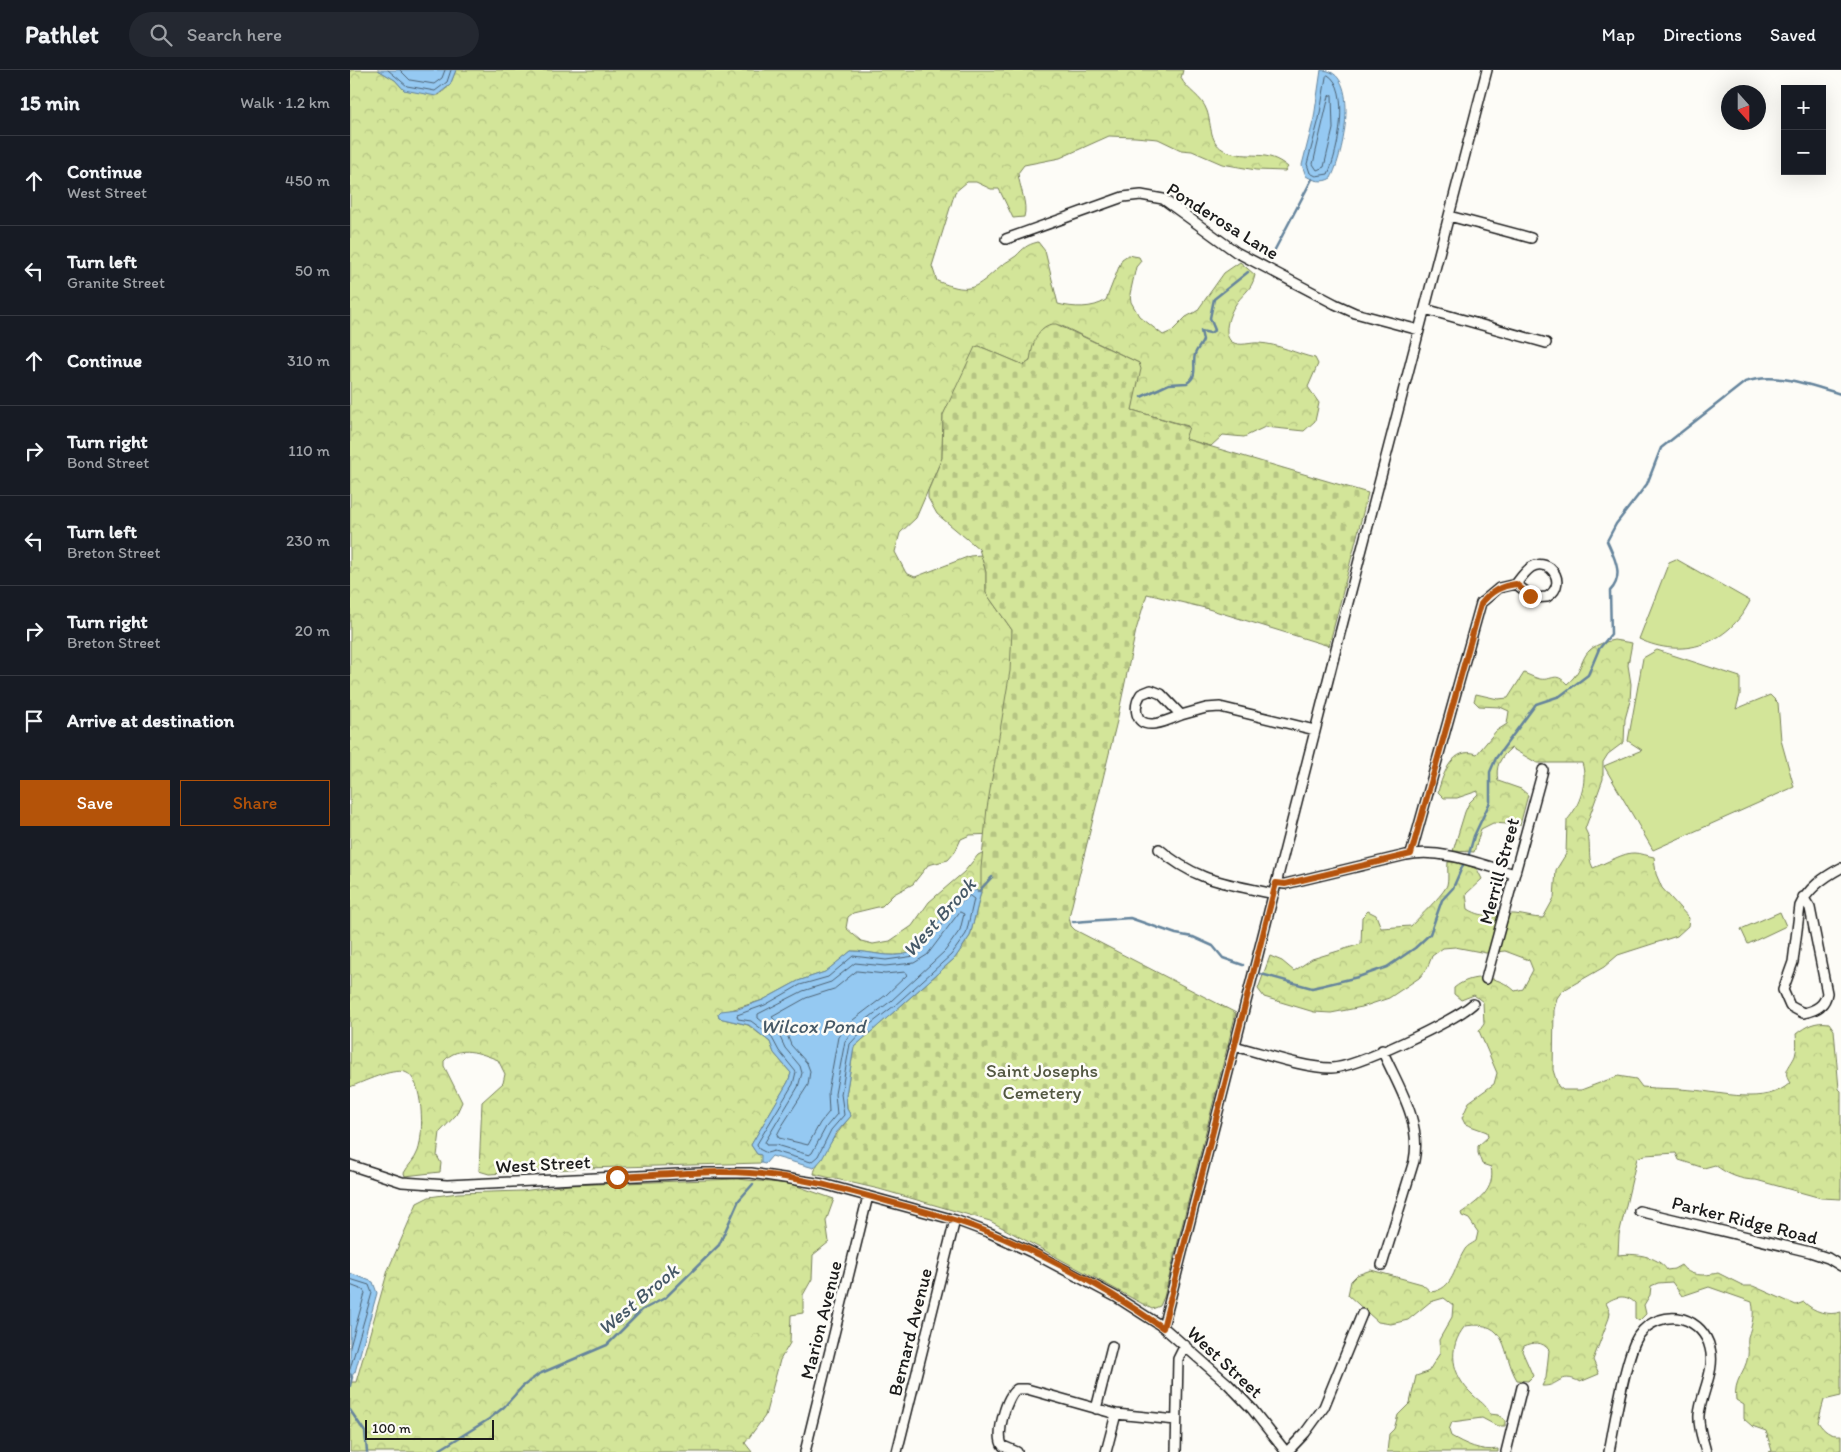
<!DOCTYPE html>
<meta charset="utf-8">
<style>
:root{--surface:#171b24;--page:#242831;--text:#f1f3f6;--muted:#9ea1a6;--line:#363941;--accent:#b45309}
body{margin:0;font-family:Itim,sans-serif;background:var(--page);color:var(--text)}
.controls{position:absolute;right:15px;top:15px;display:grid;overflow:hidden;border-radius:0px;box-shadow:0 5px 20px #0002}
.controls button{width:45px;height:45px;display:grid;place-items:center;padding:0;border:0;border-bottom:1px solid var(--line);background:var(--surface);color:var(--text);font:25px sans-serif}
.compass{position:absolute;left:1371px;top:15px;width:45px;height:45px;border-radius:50%;background:var(--surface);box-shadow:0 5px 20px #0002;rotate:159deg}
.scale{position:absolute;left:15px;bottom:12px;width:129px;box-sizing:border-box;padding-left:5px;border:2px solid #1c1c1c;border-top:0;font-size:14px;line-height:18px;white-space:nowrap;color:#1c1c1c;-webkit-text-stroke:4px #fdfcf7;paint-order:stroke}
.stop{position:absolute;width:15px;height:15px;margin:-11px;border:4px solid #b45309;border-radius:50%;background:#fff}
.stop.end{background:#b45309;border-color:#fff;box-shadow:0 1px 5px #0008}
.list{margin:0;padding:0;list-style:none}
h2{display:flex;justify-content:space-between;align-items:center;height:65px;margin:0;padding:0 20px;font-size:21px}
h2 small{font-size:16px;font-weight:400;color:var(--muted)}
.list li{display:grid;grid-template-columns:32px 1fr auto;gap:15px;align-items:center;box-sizing:border-box;height:90px;padding:0 20px;border-top:1px solid var(--line)}
.list b{display:block;font-size:19px;white-space:nowrap}
.list p{margin:0;font-size:16px;white-space:nowrap;color:var(--muted)}
.list em{font-size:16px;font-style:normal;color:var(--muted)}
.actions{display:flex;gap:10px;padding:15px 20px}
.actions a{flex:1;padding:11px 0;border:1px solid var(--accent);border-radius:0px;text-align:center;font-size:18px;color:var(--accent)}
.actions .main{background:var(--accent);color:#fff}
.icon{flex:none;width:28px;height:28px;fill:none;stroke:currentColor;stroke-width:2;stroke-linecap:round;stroke-linejoin:round}
.map{position:relative;flex:none;width:1491px;height:1382px;overflow:hidden}
header{display:flex;align-items:center;gap:30px;box-sizing:border-box;height:70px;padding:0 25px;background:var(--surface);border-bottom:1px solid var(--line)}
header strong{font-size:24px}
nav{display:flex;gap:28px;margin-inline-start:auto;font-size:18px}
.search{width:350px;height:45px;background:var(--page);display:flex;align-items:center;gap:12px;box-sizing:border-box;padding:0 18px;border-radius:28px;color:var(--muted);font-size:19px}
main{display:flex}
aside{flex:1;background:var(--surface)}
.map>svg:first-child{display:block}
.forest{fill:url(#forest-crowns);stroke:#78805a}
.cemetery{fill:url(#cemetery-stones);stroke:#78805a}
.pitch{fill:#d3e599;stroke:#78805a}
.water{fill:#95c9f2;stroke:#65849c}
.lines{fill:none;stroke-linecap:round;stroke-linejoin:round}
.shore{stroke:#4c6172;stroke-width:1}
.stream{stroke:#65849c;stroke-width:2.5}
.minor-casing{stroke:#1c1c1c;stroke-width:12}
.minor{stroke:#fdfcf7;stroke-width:9}
.route{stroke:#b45309;stroke-width:6}
.labels{text-anchor:middle;dominant-baseline:central;stroke-width:5;stroke-linejoin:round;paint-order:stroke}
.street-label{font-size:19px;fill:#1c1c1c;stroke:#fdfcf7}
.park-label{font-size:19px;fill:#535842;stroke:#fdfcf7}
.water-label{font-size:20px;font-style:italic;fill:#465967;stroke:#fdfcf7}
</style>
<header>
<strong>Pathlet</strong>
<div class="search"><svg class="icon" aria-label="search" viewBox="0 0 24 24"><circle cx="10" cy="10" r="6"/><path d="M15 15l6 6"/></svg>Search here</div>
<nav><a>Map</a><a>Directions</a><a>Saved</a></nav>
</header>
<main>
<aside>
<h2>15 min<small>Walk · 1.2 km</small></h2>
<ul class="list">
<li><svg class="icon" aria-label="ahead" viewBox="0 0 24 24"><path d="M12 20V5M6 11l6-6 6 6"/></svg><div><b>Continue</b><p>West Street</p></div><em>450 m</em></li>
<li><svg class="icon" aria-label="left" viewBox="0 0 24 24"><path d="M17 20v-9H6M10 6l-5 5 5 5"/></svg><div><b>Turn left</b><p>Granite Street</p></div><em>50 m</em></li>
<li><svg class="icon" aria-label="ahead" viewBox="0 0 24 24"><path d="M12 20V5M6 11l6-6 6 6"/></svg><div><b>Continue</b></div><em>310 m</em></li>
<li><svg class="icon" aria-label="right" viewBox="0 0 24 24"><path d="M7 20v-9h11M14 6l5 5-5 5"/></svg><div><b>Turn right</b><p>Bond Street</p></div><em>110 m</em></li>
<li><svg class="icon" aria-label="left" viewBox="0 0 24 24"><path d="M17 20v-9H6M10 6l-5 5 5 5"/></svg><div><b>Turn left</b><p>Breton Street</p></div><em>230 m</em></li>
<li><svg class="icon" aria-label="right" viewBox="0 0 24 24"><path d="M7 20v-9h11M14 6l5 5-5 5"/></svg><div><b>Turn right</b><p>Breton Street</p></div><em>20 m</em></li>
<li><svg class="icon" aria-label="arrive" viewBox="0 0 24 24"><path d="M6 21V4h12l-3 4 3 4H6"/></svg><div><b>Arrive at destination</b></div></li>
</ul>
<div class="actions"><a class="main">Save</a><a>Share</a></div>
</aside>
<div class="map">
<svg width="1491" height="1382" viewBox="0 0 1491 1382">
<defs>
<pattern id="forest-crowns" width="20" height="18" patternUnits="userSpaceOnUse" patternTransform="scale(1.25)"><rect width="20" height="18" fill="#d3e599"/><path d="M2 6a3 3 0 1 1 6 0M12 15a3 3 0 1 1 6 0" fill="none" stroke="#b5c483"/></pattern>
<pattern id="cemetery-stones" width="16" height="16" patternUnits="userSpaceOnUse" patternTransform="scale(1.25)"><rect width="16" height="16" fill="#d3e599"/><path d="M2 7V4a2 2 0 0 1 4 0v3zM10 15v-3a2 2 0 0 1 4 0v3z" fill="#b5c483"/></pattern>
</defs>
<rect width="100%" height="100%" fill="#fdfcf7"/>
<filter id="ink" filterUnits="userSpaceOnUse"><feTurbulence type="fractalNoise" baseFrequency=".02" numOctaves="2"/><feDisplacementMap in="SourceGraphic" scale="10" xChannelSelector="R" yChannelSelector="G"/><feConvolveMatrix kernelMatrix="1 2 1 2 8 2 1 2 1" color-interpolation-filters="sRGB"/></filter>
<g filter="url(#ink)">
<!-- forest -->
<path class="forest" d="M0 0H28L45 10 54 20 89 25 100 15 106 0H833L831 8C837 21 852 26 857 41 862 56 859 74 876 81 899 90 916 78 938 97L935 101 906 100 872 94 842 81 831 80 808 69 785 67 759 66 710 88 674 95 668 103C669 116 678 134 674 147L663 148 649 119H641L626 112H617L605 122 582 196 587 211C618 223 623 221 646 200 652 194 659 191 666 186 674 178 676 175 688 172L695 181 708 234C723 238 743 239 756 230L772 189 778 185 789 187 791 191 786 197 780 224 781 232 789 246 813 265 822 261 836 247 847 241 874 203 890 192 905 205C902 221 891 224 884 237 879 245 872 265 882 272 890 277 901 272 909 273 929 274 946 284 965 288L968 294 958 317 969 333 965 351 954 361 915 357 894 367 873 365 861 376 835 369 838 356 782 340 789 293 712 256C690 249 683 274 680 291L674 295 629 276 593 345 592 388 566 448 550 463 545 482 556 503 565 507 620 486 631 485 636 502V523L662 560 667 611 644 764 620 765 611 769 605 782 598 790 578 795 563 814 544 824 532 836 503 843 498 847 496 858 511 871 523 874 540 871 562 856 579 832 614 802 628 785 638 780 646 852 547 940 600 893 618 822C611 827 602 832 596 839 587 849 573 879 559 883 540 889 520 881 501 881L475 902 448 911 413 930 368 944 369 948 398 955 420 972 424 983 441 1003 438 1012 401 1075 407 1084 412 1085 411 1093 236 1098 139 1104 129 1101 132 1032 153 1013 155 1004 148 990C130 983 109 974 94 991V996L112 1032 106 1045 90 1062 87 1086 91 1093 90 1102 55 1106 54 1103C58 1095 65 1090 68 1081 74 1065 74 1008 55 1002 42 998 13 1012 0 1017Z
M1264 570 1282 573 1278 595 1281 614 1280 631 1275 649 1274 672 1258 684 1253 692V709L1235 759C1243 772 1236 785 1243 798 1254 794 1275 782 1284 783 1291 783 1298 786 1304 787L1306 804 1312 818 1339 848 1338 856 1327 866 1268 885 1254 897 1212 921 1207 928 1204 940 1203 1000 1208 1016 1213 1020H1231L1268 1006 1286 1009 1292 1017C1309 1019 1325 1018 1342 1020 1372 1022 1415 1036 1440 1013 1432 1001 1440 997 1445 986 1447 979 1447 972 1446 964 1456 956 1465 951 1479 953L1484 960 1489 1019 1491 1021V1129L1471 1128 1406 1110C1390 1110 1377 1104 1365 1095L1354 1098 1329 1090 1326 1083 1295 1085 1287 1088 1269 1165 1268 1185C1283 1183 1307 1185 1317 1200L1324 1199 1331 1195C1340 1207 1354 1206 1368 1203L1394 1216H1403L1446 1235 1454 1232C1464 1242 1478 1246 1491 1242V1326L1474 1330 1468 1352C1474 1361 1480 1366 1491 1365V1380L1481 1382H1419L1422 1381 1416 1361 1402 1356 1394 1349V1335L1386 1330C1383 1309 1395 1304 1398 1286 1399 1280 1397 1273 1398 1267 1402 1255 1405 1245 1402 1232L1359 1217 1332 1226 1322 1212 1308 1213 1301 1216 1300 1225 1294 1235 1296 1244 1289 1251 1285 1248V1233C1276 1224 1266 1226 1256 1233L1260 1242 1259 1248 1243 1290 1249 1304 1230 1312C1209 1301 1210 1317 1192 1316L1196 1308 1199 1280C1192 1271 1184 1272 1174 1276L1172 1281 1183 1306 1178 1311 1167 1310C1151 1283 1160 1249 1115 1256 1097 1278 1101 1305 1123 1325 1130 1332 1136 1334 1140 1344L1148 1345 1155 1350V1356H1147L1132 1348 1102 1352 1099 1360 1101 1366C1115 1374 1131 1382 1148 1379V1382H1037L1039 1364 1044 1359 1048 1345 1060 1333 1066 1306 1078 1302 1090 1283 1089 1270 1102 1247 1103 1235 1094 1228 1080 1232 1058 1250 1041 1254 1028 1252 998 1225 1001 1211 1007 1205 1021 1200 1072 1214 1081 1222C1104 1219 1104 1197 1114 1181 1116 1176 1122 1174 1126 1171L1128 1162 1119 1149 1112 1146 1111 1143C1127 1132 1146 1120 1141 1097L1132 1094 1128 1083V1076L1138 1067 1137 1062 1115 1054 1112 1048 1119 1032 1144 1014 1147 1003 1129 961 1134 954 1133 932 1124 925 1111 930 1104 924V918C1122 903 1148 905 1165 921L1173 919 1183 900 1179 890 1155 881 1136 883 1105 877 1093 878 1082 886 1077 899 1069 908 1039 928 1012 937 981 943 964 942 914 927 908 919 920 886 932 891 944 901 962 889 1011 874 1012 847 1018 841 1026 845 1031 858 1061 856C1069 847 1094 824 1097 815 1099 809 1097 800 1098 792H1109L1127 799 1132 809 1116 824 1118 839C1136 850 1145 843 1165 844 1175 845 1183 848 1193 848L1204 828 1206 800 1216 784 1217 750C1230 736 1238 711 1232 693H1187L1161 678C1150 688 1145 696 1148 711L1171 719 1178 725 1170 755 1143 753 1131 759 1124 782 1103 781 1115 742 1119 733 1128 724V721L1107 728H1094L1088 722C1093 703 1103 676 1127 684L1146 661 1157 654 1159 641 1150 637 1129 636 1124 631 1126 624 1148 629 1158 628 1174 603C1179 605 1185 608 1190 609 1203 611 1205 601 1217 614 1240 595 1224 578 1264 570Z
M387 1109 441 1114 484 1129 476 1151 479 1172 463 1185 462 1209 453 1225V1243L441 1245 440 1273 430 1290 415 1346 395 1373 402 1382H0V1312H6L38 1200 67 1133 79 1127 108 1123 172 1121 219 1115Z"/>
<!-- cemetery -->
<path class="cemetery" d="M706 254 789 293 791 299 782 340 839 357 835 369 1018 423 979 576 855 538 797 524 786 560 767 651 719 847 721 856 725 860 886 943 814 1227 810 1236 802 1239 640 1151 529 1119 464 1104C465 1092 492 1056 501 1046L497 1039 496 1025 504 977 605 888 620 866 631 822V798L637 738 660 601 662 560 636 523V502L629 479 587 444 578 428V421L592 388 593 345 625 277 629 276 674 295 680 291C682 276 687 253 706 254Z"/>
<!-- pitch -->
<path class="pitch" d="M1326 489 1400 531C1379 574 1333 590 1289 569L1319 492Z
M1307 580 1390 607V625L1386 639 1420 625 1428 633 1431 670 1444 717 1303 780 1254 696 1292 680 1278 671 1293 588Z
M1430 842 1436 856 1398 874 1391 859Z"/>
<!-- water -->
<path class="water" d="M28 0H106L100 15 86 26 54 20 45 10Z
M971 0C1012 0 993 86 981 108 973 113 964 111 956 106L952 95 964 48Z
M625 820 631 822 620 866 605 888 504 977 496 1025 497 1039 501 1046 486 1063 472 1089 464 1098 422 1086 415 1094 411 1093V1085L407 1084 401 1075 438 1012 441 1003 424 983 420 972 399 955 369 948 368 944 371 941 388 939 413 930 448 911 475 902 501 881C520 881 540 889 559 883 579 878 593 829 625 820Z
M0 1203 23 1212 27 1223 5 1302 0 1308Z"/>
<g class="lines">
<!-- shore -->
<path class="shore" d="M38 0 57 16 85 21 97 12 101 0
M50 0 60 10 84 14 92 8 95 0
M978 5C1001 18 988 83 978 104L966 106 960 103 957 94 969 49 976 7Z
M982 25 983 59 974 97 967 100 963 94 979 26Z
M620 826 624 829 616 864 601 885 544 936 513 960 500 974 491 1024 494 1045 481 1060 468 1086 461 1092 424 1081 417 1083 409 1079 407 1074 443 1014 446 1002 429 981 421 966 401 951 388 949 387 945 415 935 450 915 478 907 503 886 536 890 565 886 594 852 599 842Z
M610 842 614 844 610 860 595 881 541 931 508 956 495 971 485 1024 487 1044 476 1057 462 1083 459 1085 426 1075H416L415 1072 448 1017 452 1003 450 996 435 978 429 965 408 948V944L453 921 481 912 505 893 535 896 564 893 577 885Z
M507 901 535 904 555 902 557 905 536 925 503 950 488 967 478 1022 479 1042 470 1053 458 1075 429 1068 427 1065 430 1059 458 1015 460 1001 457 993 441 975 436 962 422 947 456 928 484 919Z
M0 1209 19 1215 22 1223 0 1299
M0 1215 13 1220 15 1223 0 1277"/>
<!-- stream -->
<path class="stream" d="M921 187 962 109
M791 327 819 314 837 313C849 305 842 296 845 284 847 278 852 275 853 270L851 261 860 263 865 260 860 248 864 229 898 202
M1119 784 1124 766 1140 732V702L1146 688 1186 634 1210 626 1238 605 1249 579 1261 564 1260 521C1275 506 1264 487 1257 471L1266 454 1297 414 1311 378 1395 312C1425 301 1461 316 1491 324
M628 822 642 807
M723 852 780 848 826 864 843 867 863 876 873 888 893 895
M911 904 962 918 1008 907 1037 897 1065 878 1080 864 1092 830 1103 818 1113 795
M0 1304 2 1307 0 1316
M0 1340 15 1362 17 1382
M86 1382 139 1349 154 1337 172 1317 189 1304 257 1275 292 1240 315 1228 369 1175 389 1130 403 1114"/>
<defs>
<path id="minor" d="M1099 146 1181 168
M656 169 773 127 791 125 813 129 886 182 985 234 1005 243 1069 260
M1075 239 1196 273
M801 620 811 624 831 645C819 650 792 663 787 644 785 636 787 630 791 624Z
M831 645 856 638 870 637 965 660
M809 779C847 812 876 813 924 824
M1061 784 1131 533 1149 518 1166 514 1184 528 1197 527C1209 520 1210 507 1200 498 1184 488 1175 502 1166 514
M926 813 935 814 1056 785C1092 778 1130 794 1164 804
M1453 827 1460 838 1477 923C1475 936 1465 941 1453 943L1440 936 1433 920 1443 892 1450 836C1458 818 1474 807 1491 798
M1136 909 1193 700
M884 976C913 983 953 998 981 998 1005 998 1104 951 1123 934
M0 1095 52 1112 97 1115 350 1103H401L473 1114 605 1150 640 1163 681 1182 766 1227 813 1257 878 1314 902 1339 936 1382
M1289 1141 1460 1182 1478 1188 1491 1196
M1032 1195 1064 1091C1072 1051 1048 1016 1032 980
M813 1257 989 567 1137 0
M746 1339 762 1276
M455 1382 518 1126
M547 1382 605 1150
M667 1382 653 1376C645 1366 656 1326 667 1319H677L766 1344 826 1350
M756 1382 766 1344
M826 1382 828 1289 835 1275
M937 1382 955 1363 974 1337 1012 1244
M1156 1382 1172 1317
M1259 1382C1264 1357 1276 1282 1289 1265 1299 1251 1317 1245 1333 1249 1346 1253 1357 1264 1360 1278 1366 1300 1351 1323 1349 1345 1348 1358 1353 1369 1356 1382"/>
</defs>
<!-- minor casing -->
<use href="#minor" class="minor-casing"/>
<!-- minor -->
<use href="#minor" class="minor"/>
</g>
</g>
<g class="lines" filter="url(#ink)">
<!-- route -->
<path class="route" d="M267 1107C311 1105 356 1100 400 1103 445 1106 489 1118 533 1130 565 1139 599 1147 630 1159 694 1183 757 1219 813 1258L926 813 935 814 1061 784 1131 534C1141 521 1151 516 1166 514L1180 526"/>
</g>
<g class="labels">
<!-- street labels -->
<g class="street-label">
<text transform="translate(873 151) rotate(32)">Ponderosa Lane</text>
<text transform="translate(1149 801) rotate(-75)">Merrill Street</text>
<text transform="translate(193 1094) rotate(-3)">West Street</text>
<text transform="translate(1395 1150) rotate(14)">Parker Ridge Road</text>
<text transform="translate(471 1250) rotate(-76)">Marion Avenue</text>
<text transform="translate(560 1262) rotate(-76)">Bernard Avenue</text>
<text transform="translate(875 1292) rotate(43)">West Street</text>
</g>
<!-- park labels -->
<g class="park-label">
<text x="692" y="1000">Saint Josephs<tspan x="692" dy="22">Cemetery</tspan></text>
</g>
<!-- water labels -->
<g class="water-label">
<text transform="translate(589 847) rotate(-48)">West Brook</text>
<text x="463" y="956">Wilcox Pond</text>
<text transform="translate(288 1229) rotate(-40)">West Brook</text>
</g>
</g>
</svg>
<div class="controls">
<button>+</button>
<button>−</button>
</div>
<svg class="compass" viewBox="-18 -18 36 36"><path d="M0-13l5 13h-10z" fill="#e53935"/><path d="M0 13l5-13h-10z" fill="#9ea1a6"/></svg>
<div class="scale">100 m</div>
<div class="stop" style="left:267px;top:1107px"></div>
<div class="stop end" style="left:1180px;top:526px"></div>
</div>
</main>
